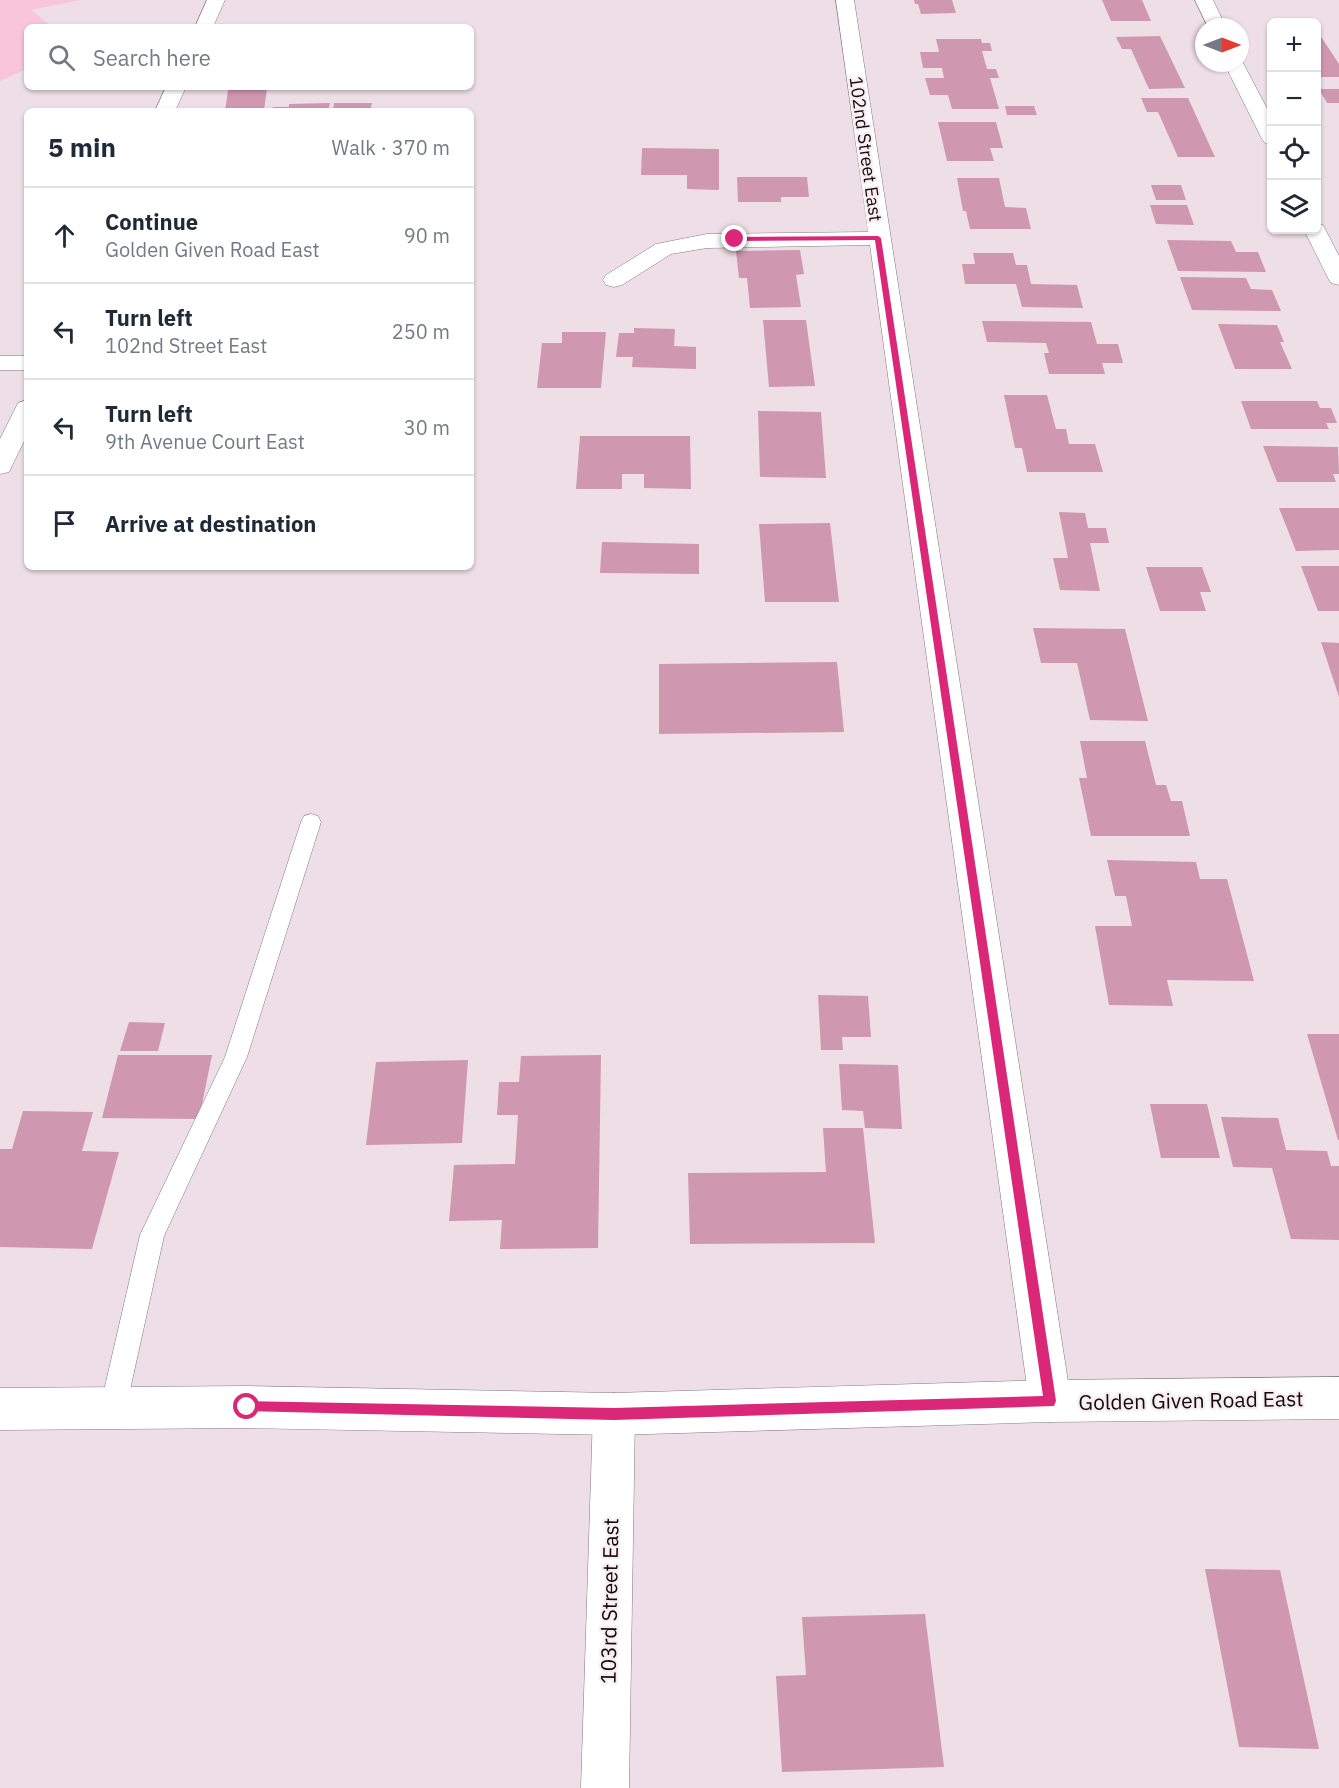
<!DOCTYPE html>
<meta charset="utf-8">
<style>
:root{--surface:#fff;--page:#f2f2f3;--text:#1f2937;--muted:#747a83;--line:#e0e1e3}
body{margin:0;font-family:"IBM Plex Sans",sans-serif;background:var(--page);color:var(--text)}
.controls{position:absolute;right:18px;top:18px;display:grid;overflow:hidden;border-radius:9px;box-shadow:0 2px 4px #0004}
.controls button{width:54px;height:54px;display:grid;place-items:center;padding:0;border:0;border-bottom:2px solid var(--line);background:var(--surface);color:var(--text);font:30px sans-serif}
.compass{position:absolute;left:1195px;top:18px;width:54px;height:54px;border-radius:50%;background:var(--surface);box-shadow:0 2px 4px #0004;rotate:90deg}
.stop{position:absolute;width:18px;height:18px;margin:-14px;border:4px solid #db2777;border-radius:50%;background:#fff}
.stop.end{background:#db2777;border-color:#fff;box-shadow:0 2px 6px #0008}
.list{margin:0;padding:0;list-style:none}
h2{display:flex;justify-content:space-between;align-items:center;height:78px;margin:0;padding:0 24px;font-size:26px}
h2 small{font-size:20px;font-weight:400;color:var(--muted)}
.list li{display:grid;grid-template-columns:39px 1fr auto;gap:18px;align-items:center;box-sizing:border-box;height:96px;padding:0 24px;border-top:2px solid var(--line)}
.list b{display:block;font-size:22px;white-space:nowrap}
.list p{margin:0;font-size:20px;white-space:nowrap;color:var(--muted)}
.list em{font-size:20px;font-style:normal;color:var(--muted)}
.icon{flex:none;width:33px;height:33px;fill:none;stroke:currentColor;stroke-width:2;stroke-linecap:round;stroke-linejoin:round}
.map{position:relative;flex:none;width:1339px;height:1788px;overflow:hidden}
.search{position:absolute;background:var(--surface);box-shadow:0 2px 4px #0004;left:24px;top:24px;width:450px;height:66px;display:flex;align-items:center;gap:15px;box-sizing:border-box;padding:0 21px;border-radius:9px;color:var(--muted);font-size:22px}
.panel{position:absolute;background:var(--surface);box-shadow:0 2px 4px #0004;left:24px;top:108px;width:450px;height:462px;border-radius:9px}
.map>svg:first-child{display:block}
.green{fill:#f8c5da}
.building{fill:#d097b0}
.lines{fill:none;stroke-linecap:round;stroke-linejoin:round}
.service-casing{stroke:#84787c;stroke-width:1}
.minor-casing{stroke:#84787c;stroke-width:1}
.tertiary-casing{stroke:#84787c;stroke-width:1}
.service{fill:#fff;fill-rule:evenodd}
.minor{fill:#fff;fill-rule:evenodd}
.tertiary{fill:#fff;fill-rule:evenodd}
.route{fill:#db2777}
.labels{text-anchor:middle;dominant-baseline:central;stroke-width:4.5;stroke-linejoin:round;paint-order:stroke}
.street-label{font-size:18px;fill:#100c0d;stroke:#faedf2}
.near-street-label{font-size:21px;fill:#100c0d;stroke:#faedf2}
</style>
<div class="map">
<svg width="1339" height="1788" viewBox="0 0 1339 1788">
<rect width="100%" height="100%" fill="#eddfe5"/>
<!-- green -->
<path class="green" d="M0 0H81L31 10 52 27H27V69L0 81Z"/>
<!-- building -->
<path class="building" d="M914 0H952L956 13 921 14 918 4H915Z
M1102 0H1142L1151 21H1111Z
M1316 29 1339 64V77H1316Z
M1160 36 1185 88 1149 89 1131 49H1122L1116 37Z
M936 39H981L982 43H990L992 51H982L987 69H996L999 78H990L999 109H952L948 95H930L925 78H944L942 68H923L920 52H939Z
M267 88 264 111H225L228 90Z
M1319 89H1339V103H1327Z
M1141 98H1188L1215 157H1178L1158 112H1147Z
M330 103 328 111H272L273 107H289V104Z
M334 103H372L370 111H333Z
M1005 106H1034L1037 115H1007Z
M938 122H996L1003 148H990L994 161H947Z
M642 148 719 149V190L687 189V175H641Z
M737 177H807L809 197H781V202H738Z
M957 178H999L1005 207 1026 208 1031 229H970L966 211H963Z
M1151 185H1181L1186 200H1156Z
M1150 205H1187L1194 225 1156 224Z
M1167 240 1231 241 1236 252H1258L1266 272 1178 271Z
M800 250 804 274 796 275 801 307 750 308 747 278H739L736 251Z
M973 253H1013L1016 265H1027L1031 284 1077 285 1083 308 1022 307 1016 284H965L962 264H975Z
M1180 277 1246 278 1251 289 1272 290 1281 311 1192 310Z
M763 320H806L815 386 769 387Z
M982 321 1091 322 1097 344H1118L1123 363H1102L1105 374H1049L1044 353H1049L1046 343 987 342Z
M1218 324 1277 325 1284 342H1280L1292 369H1235Z
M634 328 675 329 674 346 696 347V369L632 367 633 357H616L619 333H634Z
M562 332H606L601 388H537L542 343H562Z
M1004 395H1047L1056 429H1066L1069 444H1095L1103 472H1027L1022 448H1015Z
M1241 401H1317L1320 408H1331L1337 423H1326L1329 429H1251Z
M758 411 821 412 826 478 760 477Z
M580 436H690L691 489 644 488V474H622V489H576Z
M1263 446 1338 447 1339 474H1333L1336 482H1277Z
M1279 508H1339V550L1296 551Z
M1059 512 1085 513 1088 528H1106L1109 543H1090L1100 591 1060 590 1053 558H1068Z
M830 523 839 602H765L759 524Z
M602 542 699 544V574L600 573Z
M1301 566H1339V611H1318Z
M1146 567H1202L1211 592H1200L1206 611H1160Z
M1033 628 1125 629 1148 721 1090 720 1077 663H1041Z
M1321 642 1339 643V697Z
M837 662 844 732 659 734V664Z
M1080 741H1145L1156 785H1166L1171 801H1182L1190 836H1091L1079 778H1087Z
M1107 860 1196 862 1200 879H1227L1254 981 1167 980 1173 1006 1109 1005 1095 926H1132L1126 896H1115Z
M818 995 868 996 871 1037H842L843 1050H821Z
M129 1022 165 1023 158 1051H120Z
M1307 1034H1339V1140H1338Z
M118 1055H212L199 1119 102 1118Z
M601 1055 598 1248 500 1249 502 1220 449 1221 454 1165 515 1164 518 1115H497L499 1082H519L521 1056Z
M468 1060 462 1143 366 1145 376 1062Z
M839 1064 898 1065 902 1129 865 1128 863 1111 842 1110Z
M1150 1104H1207L1220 1158H1161Z
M23 1111 93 1112 82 1151 119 1152 92 1249 0 1247V1149H12Z
M1221 1117 1278 1118 1286 1150 1327 1151 1331 1166H1339V1240L1291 1239 1272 1168 1233 1167Z
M823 1128H863L875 1243 690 1244 688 1173 826 1172Z
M1205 1569 1280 1570 1319 1749 1239 1747Z
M925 1614 944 1767 782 1772 776 1676 806 1675 802 1617Z"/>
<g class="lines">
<defs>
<path id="service" d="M311 814 318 816 321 822 247 1057 164 1236 126 1408 122 1417 113 1421 104 1417 100 1408 140 1235 225 1057 301 822 304 816Z"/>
<path id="minor" d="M836 0H854L1071 1401 1065 1416 1050 1422 1035 1416 1029 1401 870 245 707 248 671 254 622 285 614 287 606 285 603 280 606 275 656 244 707 234 868 232Z
M1195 0H1213L1226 27H1208Z
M1241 59 1272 118V145L1265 143 1262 139 1224 63H1240Z
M1316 224 1323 225 1339 256V285L1331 283 1328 278 1304 230H1316Z
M0 356H27V370H0Z
M614 1393 629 1399 635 1414 629 1788H581L593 1414 599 1399Z"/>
<path id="tertiary" d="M207 0H225L213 27H195Z
M166 87H186L175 111H155Z
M27 400V435L9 472 0 474V439L18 403Z
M1339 1377V1419L1050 1422 614 1435 247 1428 0 1430V1388L247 1386 614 1393 1050 1380Z"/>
</defs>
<!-- service casing -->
<use href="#service" class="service-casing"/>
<!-- minor casing -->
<use href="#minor" class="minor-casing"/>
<!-- tertiary casing -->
<use href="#tertiary" class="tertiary-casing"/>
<!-- service -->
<use href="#service" class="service"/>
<!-- minor -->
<use href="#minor" class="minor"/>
<!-- tertiary -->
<use href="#tertiary" class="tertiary"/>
</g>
<!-- route -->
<path class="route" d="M878 236 881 238 1056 1401 1054 1406 614 1420 243 1411 241 1407 243 1403 247 1401 614 1408 1043 1396 875 240 735 241 732 239 735 237Z"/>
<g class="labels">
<!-- street labels -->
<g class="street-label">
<text transform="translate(866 149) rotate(82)">102nd Street East</text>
</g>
<!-- near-street labels -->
<g class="near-street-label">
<text transform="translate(1191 1400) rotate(-1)">Golden Given Road East</text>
<text transform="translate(609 1601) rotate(-89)">103rd Street East</text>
</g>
</g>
</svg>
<div class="controls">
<button>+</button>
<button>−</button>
<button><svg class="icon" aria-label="locate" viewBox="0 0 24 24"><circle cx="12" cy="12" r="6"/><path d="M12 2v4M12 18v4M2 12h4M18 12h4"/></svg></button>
<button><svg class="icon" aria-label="layers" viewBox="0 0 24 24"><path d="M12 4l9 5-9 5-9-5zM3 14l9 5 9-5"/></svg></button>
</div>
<svg class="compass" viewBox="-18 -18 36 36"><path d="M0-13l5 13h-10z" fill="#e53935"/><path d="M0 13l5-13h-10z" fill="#747a83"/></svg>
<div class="stop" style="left:247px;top:1407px"></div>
<div class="stop end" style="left:735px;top:239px"></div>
<div class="search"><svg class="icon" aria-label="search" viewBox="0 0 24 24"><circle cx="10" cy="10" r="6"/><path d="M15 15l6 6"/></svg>Search here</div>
<section class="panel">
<h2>5 min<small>Walk · 370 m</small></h2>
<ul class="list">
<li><svg class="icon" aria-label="ahead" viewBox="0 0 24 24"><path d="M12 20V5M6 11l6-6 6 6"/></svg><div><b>Continue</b><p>Golden Given Road East</p></div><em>90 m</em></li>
<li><svg class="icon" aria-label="left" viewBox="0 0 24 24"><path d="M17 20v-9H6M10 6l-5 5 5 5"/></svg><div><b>Turn left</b><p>102nd Street East</p></div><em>250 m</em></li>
<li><svg class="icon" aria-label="left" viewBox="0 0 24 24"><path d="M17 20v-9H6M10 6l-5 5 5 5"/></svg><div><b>Turn left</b><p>9th Avenue Court East</p></div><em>30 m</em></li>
<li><svg class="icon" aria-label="arrive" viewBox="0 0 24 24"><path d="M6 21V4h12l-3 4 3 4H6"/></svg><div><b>Arrive at destination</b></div></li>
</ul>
</section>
</div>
